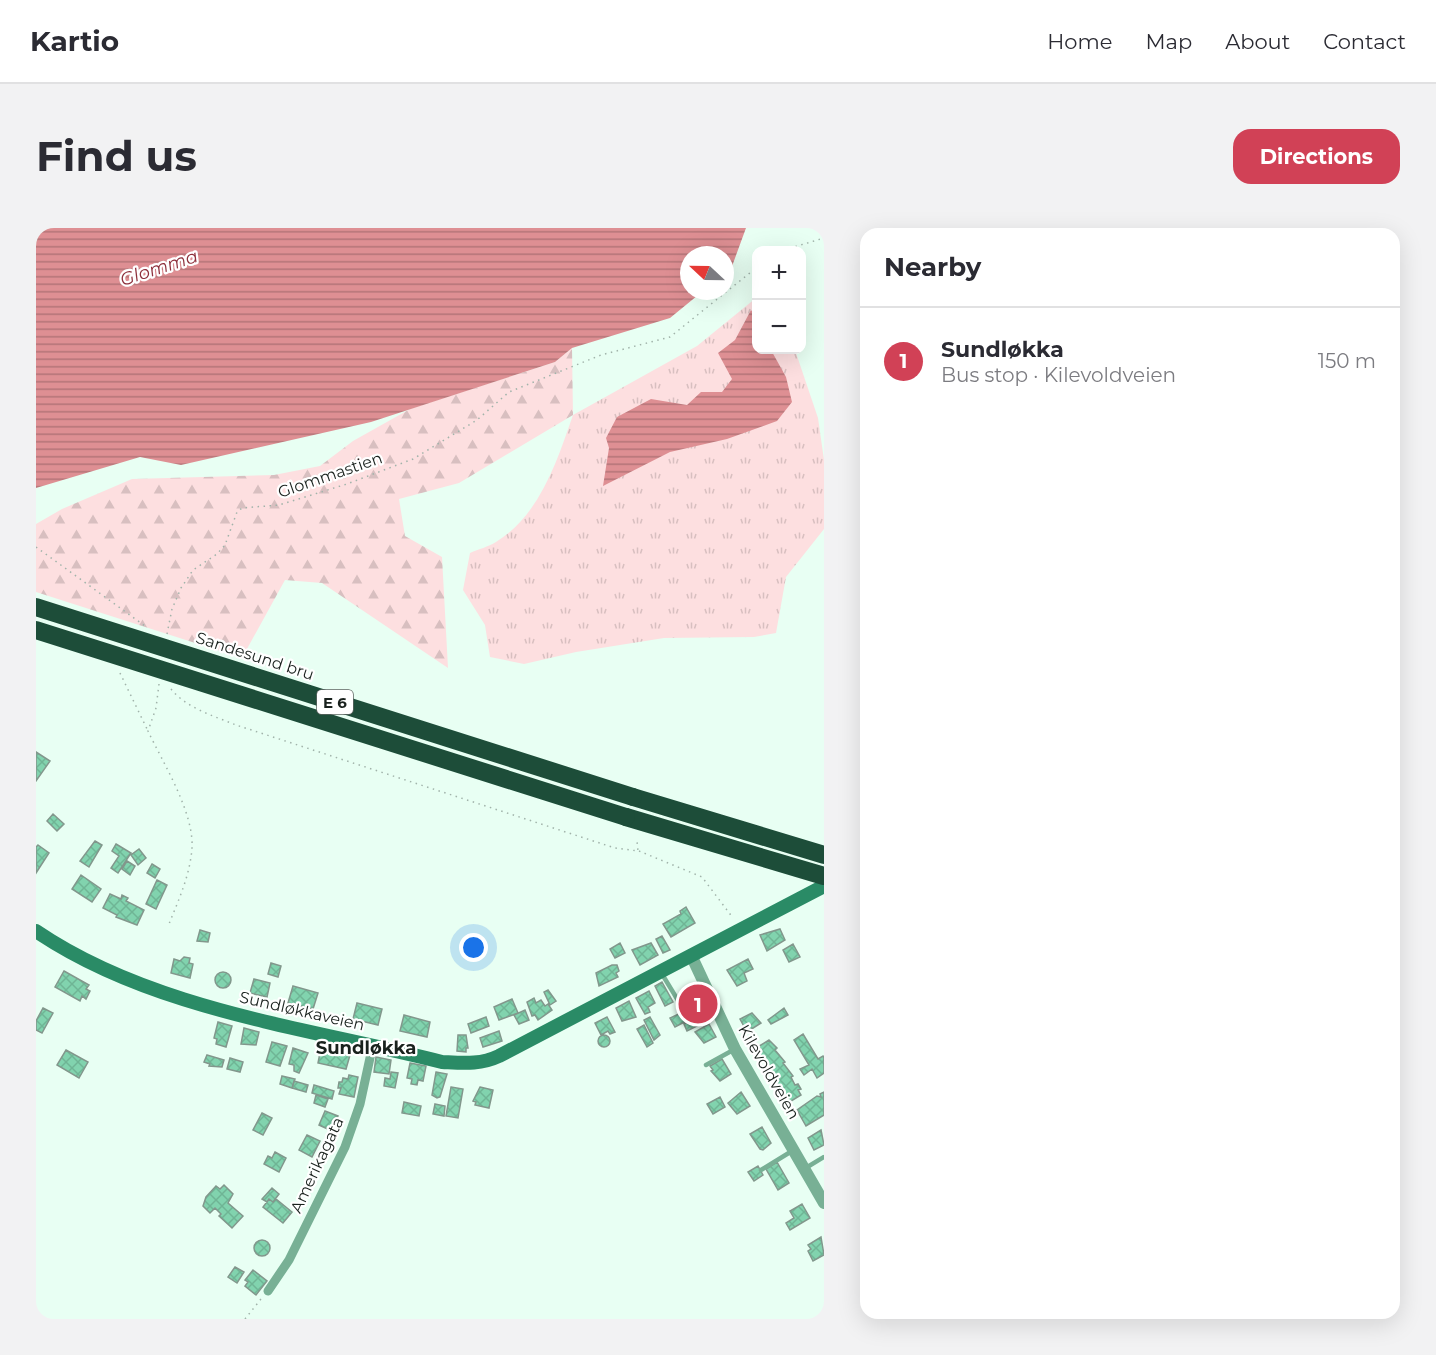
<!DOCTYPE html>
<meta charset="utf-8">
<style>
:root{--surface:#fff;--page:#f2f2f3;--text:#2b2b33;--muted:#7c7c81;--line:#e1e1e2;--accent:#d14156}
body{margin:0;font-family:Montserrat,sans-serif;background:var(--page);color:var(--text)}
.controls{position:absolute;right:18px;top:18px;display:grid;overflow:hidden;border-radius:12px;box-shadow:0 6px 24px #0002}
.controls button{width:54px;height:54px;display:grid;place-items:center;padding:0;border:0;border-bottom:2px solid var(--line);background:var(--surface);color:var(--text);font:30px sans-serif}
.compass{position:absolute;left:644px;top:18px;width:54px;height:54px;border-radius:50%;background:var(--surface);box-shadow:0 6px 24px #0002;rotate:292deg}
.you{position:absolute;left:438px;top:720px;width:21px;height:21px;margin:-15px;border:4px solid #fff;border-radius:50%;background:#1a73e8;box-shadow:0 0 0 9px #1a73e833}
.badge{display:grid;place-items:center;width:39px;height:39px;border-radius:50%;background:var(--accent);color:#fff;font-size:20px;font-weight:700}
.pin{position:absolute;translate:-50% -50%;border:3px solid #fff;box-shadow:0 2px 6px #0006}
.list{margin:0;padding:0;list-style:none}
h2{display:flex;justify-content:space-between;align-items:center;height:78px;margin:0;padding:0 24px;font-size:26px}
h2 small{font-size:20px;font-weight:400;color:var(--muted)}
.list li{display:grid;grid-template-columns:39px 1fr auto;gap:18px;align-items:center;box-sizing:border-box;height:108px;padding:0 24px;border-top:2px solid var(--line)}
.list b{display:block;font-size:22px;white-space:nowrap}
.list p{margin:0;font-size:20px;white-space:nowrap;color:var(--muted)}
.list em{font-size:20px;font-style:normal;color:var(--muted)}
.map{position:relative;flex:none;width:788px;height:1091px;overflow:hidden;border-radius:18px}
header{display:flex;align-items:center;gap:36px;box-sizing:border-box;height:84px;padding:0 30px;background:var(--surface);border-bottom:2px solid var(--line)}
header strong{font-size:28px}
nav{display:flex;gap:33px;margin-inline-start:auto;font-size:21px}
.intro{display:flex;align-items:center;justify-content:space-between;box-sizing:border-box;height:144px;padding:0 36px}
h1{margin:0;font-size:42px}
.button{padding:15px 27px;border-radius:18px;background:var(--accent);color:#fff;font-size:21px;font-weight:700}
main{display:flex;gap:36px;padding:0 36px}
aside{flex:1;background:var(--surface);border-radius:18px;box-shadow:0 6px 24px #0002}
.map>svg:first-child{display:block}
.grass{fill:url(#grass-tufts)}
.forest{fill:url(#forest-firs)}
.water{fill:url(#water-rules)}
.building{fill:url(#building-cross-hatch);stroke:#82978c;stroke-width:1.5}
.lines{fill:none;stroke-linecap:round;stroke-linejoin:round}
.path{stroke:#a1b3aa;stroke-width:1.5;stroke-dasharray:1.5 4.5;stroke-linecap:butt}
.service{stroke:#78b095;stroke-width:4.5}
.minor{stroke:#78b095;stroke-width:9}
.tertiary{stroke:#78b095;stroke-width:12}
.secondary{stroke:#2a8b66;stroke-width:14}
.motorway{stroke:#1d4d39;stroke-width:18}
.motorway-bridge{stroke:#1d4d39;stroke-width:18}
.labels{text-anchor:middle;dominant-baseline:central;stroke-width:4.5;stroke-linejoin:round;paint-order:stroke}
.shield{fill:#fff;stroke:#5e6461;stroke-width:1.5}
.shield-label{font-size:15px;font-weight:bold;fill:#19211d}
.street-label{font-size:16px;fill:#19211d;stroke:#fff}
.water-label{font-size:18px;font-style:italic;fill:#8d2f3b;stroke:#fff}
.neighbourhood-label{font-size:18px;font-weight:bold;fill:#19211d;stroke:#fff}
</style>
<header>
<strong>Kartio</strong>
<nav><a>Home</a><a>Map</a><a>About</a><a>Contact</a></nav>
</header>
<div class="intro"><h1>Find us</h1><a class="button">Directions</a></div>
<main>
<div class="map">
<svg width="788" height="1091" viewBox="0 0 788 1091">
<defs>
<pattern id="grass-tufts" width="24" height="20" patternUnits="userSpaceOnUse" patternTransform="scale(1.5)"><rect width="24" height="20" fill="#fddfe0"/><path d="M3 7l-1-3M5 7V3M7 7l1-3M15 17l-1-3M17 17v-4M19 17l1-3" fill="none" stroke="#d8bfc0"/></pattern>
<pattern id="forest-firs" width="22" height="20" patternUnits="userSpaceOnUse" patternTransform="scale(1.5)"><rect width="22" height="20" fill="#fddfe0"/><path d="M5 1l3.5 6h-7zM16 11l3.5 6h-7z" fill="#d8bfc0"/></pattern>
<pattern id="water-rules" width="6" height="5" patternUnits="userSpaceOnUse" patternTransform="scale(1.5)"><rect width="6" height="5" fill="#de8f93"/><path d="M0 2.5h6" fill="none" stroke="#b37477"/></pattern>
<pattern id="building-cross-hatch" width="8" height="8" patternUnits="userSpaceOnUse" patternTransform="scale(1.5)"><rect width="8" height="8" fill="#81d3ae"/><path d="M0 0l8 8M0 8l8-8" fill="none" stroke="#6fb595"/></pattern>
</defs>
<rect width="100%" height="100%" fill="#e8fff3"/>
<!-- grass -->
<path class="grass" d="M720 70V122H759L782 190 788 232V301L750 349 740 405 718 409 628 410 540 424 488 436 454 429 449 397 427 362 434 325C443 321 452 319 460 314 504 287 521 233 537 187L661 118Z"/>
<!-- forest -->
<path class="forest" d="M536 120 537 187 423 255 363 271 369 308 406 329 412 440 286 355 249 352 206 430 0 364V296L26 281 96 251 238 247 284 238 317 213 374 181 519 134Z"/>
<!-- water -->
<path class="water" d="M0 0H710L695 41 689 45V27H653V63H667L634 90 536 120 519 134 335 194 145 237 104 229 0 260Z
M715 82 720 89V122H735L750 149 756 174 741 193 691 211 634 224 567 258 573 220 570 210 581 189 615 171 651 177 665 164H686L696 151 682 125 699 112Z"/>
<!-- building -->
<path class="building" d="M0 524 14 533 0 553Z
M17 586 28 596 21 603 11 593Z
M59 613 66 617 53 639 44 633Z
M80 616 95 625 82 645 75 640 83 628 76 623Z
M2 617 13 625 0 645V619Z
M103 621 110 630 102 637 95 627Z
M91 633 99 638 94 647 86 641Z
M116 636 124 641 119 650 111 645Z
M45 647 65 661 56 674 36 661Z
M121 652 131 657 120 681 110 676Z
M74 666 85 671 86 667 92 670 90 673 108 682 101 697 80 689 81 687 67 680Z
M650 679 659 695 635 709 627 696 645 686 644 683Z
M744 701 749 712 731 723 724 707Z
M164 702 174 705 172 714 161 713Z
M626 708 634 722 627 725 620 711Z
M584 715 589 725 579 730 574 721Z
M615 715 622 727 604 737 596 722Z
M757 716 764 729 753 734 747 722Z
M148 729 154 730 153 735 157 736 154 750 135 745 138 731 144 733Z
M712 731 717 741 708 745 711 753 701 758 691 742Z
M235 735 245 738 242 749 232 746Z
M576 737H581L583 743 580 745 582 749 563 758 560 745Z
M28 743 53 757 50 761 54 763 50 771 46 768 44 773 19 759Z
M179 752a8 8 0 1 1 16 0a8 8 0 1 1-16 0Z
M218 751 234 755 231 769 214 765Z
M626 754 637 774 629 778 619 758Z
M257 758 282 765 277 781 252 775Z
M512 762 520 773 514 777 508 764Z
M613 763 619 775 612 779 614 784 609 786 600 770Z
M498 770 500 775 505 772 509 778 512 776 516 782 502 792 499 787 496 788 491 774Z
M476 771 482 785 463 792 458 779Z
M593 773 600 789 586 793 580 780Z
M321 775 346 781 342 797 317 791Z
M662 777 666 785 639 799 634 790 647 784 645 782 652 778 653 781Z
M7 780 17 785 6 805 0 802V793Z
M748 780 752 787 735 796 732 792Z
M489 782 493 792 483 796 478 787Z
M716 785 725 795 711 804 704 791Z
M667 786 671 793 651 803 648 796Z
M368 787 394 794 391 809 364 803Z
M450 789 453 798 435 805 432 796Z
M571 789 579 804 574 806 572 803 565 807 559 795Z
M614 789 624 807 618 812 608 792Z
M182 794 196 798 190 819 180 816 181 811 178 810Z
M673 796 680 809 668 815 659 804Z
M608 797 617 815 611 819 601 801Z
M208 800 223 804 220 817 205 816Z
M463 803 466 813 447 819 444 810Z
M767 806 782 831 787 828 788 830V845L781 850 776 841 768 847 764 841 773 837 758 812Z
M422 807H430L432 820H430V824L421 823Z
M562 813a6 6 0 1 1 12 0a6 6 0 1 1-12 0Z
M733 812 741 820 739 822 749 834 747 835 757 848 755 849 759 857 762 856 765 861 762 862 765 867 752 875 720 820Z
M236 814 251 818 244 838 230 834Z
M257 820 272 825 263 845 258 843V837L253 836Z
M285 820 314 827 310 841 282 835Z
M30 822 52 834 43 850 21 837Z
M171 827 188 832 186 839 173 838 174 836 168 834Z
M340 829 355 832 353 846 338 844Z
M194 830 207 834 204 844 191 841Z
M686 831 695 846 684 853 675 843 677 842 674 838Z
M374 835 390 838 387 853 382 852 381 857 375 856 376 851 371 850Z
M355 844 362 845 359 860 348 858 349 850 354 851Z
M400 844 411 846 404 869 401 870 396 867Z
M313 847 322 849 318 869 303 866 305 860H302L303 854H306L307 850 312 851Z
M246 848 259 851 256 860 244 856Z
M258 853 272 857 270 864 256 860Z
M278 857 298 863 296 871 276 865Z
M415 859 427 861 422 890 410 888Z
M444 859 457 862 453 880 439 877 440 874 437 873Z
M705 864 714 878 701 886 692 875Z
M788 864V887L770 898 761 882 781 868 785 869 784 866Z
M280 867 292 871 289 879 278 875Z
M684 869 689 879 677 886 671 876Z
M368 874 385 878 383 888 366 885Z
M399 876 409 878 408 888 397 886Z
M289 883 302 888 296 903 283 897Z
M226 885 236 890 227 907 217 902Z
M726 899 735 915 727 922 724 921 714 906Z
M785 902 788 917 778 922 772 910Z
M271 907 284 913 276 929 263 922Z
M239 924 250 930 243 944 228 936 232 928 236 930Z
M741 934 753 955 742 962 730 941Z
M722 938 727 947 718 953 712 944Z
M188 957 197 966 192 975 207 988 196 1000 183 988 185 986 179 980 174 985 167 978 170 969 180 958 184 961Z
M236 960 243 966 237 974 233 971 231 974 226 971Z
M233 971 237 974 240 971 256 984 247 995 227 979Z
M766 976 774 990 754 1002 750 995 758 990 754 983Z
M785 1009 788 1027 777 1033 772 1023 775 1021 772 1017Z
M218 1020a8 8 0 1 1 16 0a8 8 0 1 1-16 0Z
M199 1039 208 1044 201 1055 192 1049Z
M217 1042 231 1053 220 1067 209 1058 212 1054 209 1052Z"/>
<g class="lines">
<!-- path -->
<path class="path" d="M748 22 788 10
M0 319 109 398
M131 406 136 381 145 360 157 342 181 326 189 317 201 284 206 280 243 277 311 256 377 231 441 192 473 164 565 127 634 109 720 40
M84 445 112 503
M123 456 120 480 112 503C127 535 158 584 156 620 154 647 143 671 133 696
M135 461C150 480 178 488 200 497L579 620 602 623 601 613
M603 623 666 649 697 690
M209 1091 225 1071"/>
<!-- service -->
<path class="service" d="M626 746 646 779
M670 837 699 821
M768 941 788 929
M725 942 756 923"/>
<!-- minor -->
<path class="minor" d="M232 1063 253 1032 309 919 324 876 337 816"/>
<!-- tertiary -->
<path class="tertiary" d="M655 727 699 821 788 975"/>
<!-- secondary -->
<path class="secondary" d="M0 703C116 782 273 800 406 834 427 835 444 837 463 828L788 658"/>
<!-- motorway -->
<path class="motorway" d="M597 569 788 627
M590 589 788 648"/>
<!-- motorway-bridge -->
<path class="motorway-bridge" d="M0 379 597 569
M0 402 590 589"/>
</g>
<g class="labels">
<!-- shield labels -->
<rect class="shield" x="281" y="462" width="36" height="24" rx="4.5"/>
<g class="shield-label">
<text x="299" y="474">E 6</text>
</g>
<!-- street labels -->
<g class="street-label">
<text transform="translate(294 247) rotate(-19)">Glommastien</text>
<text transform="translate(219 428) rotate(18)">Sandesund bru</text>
<text transform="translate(266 783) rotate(13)">Sundløkkaveien</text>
<text transform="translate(733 844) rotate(60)">Kilevoldveien</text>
<text transform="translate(281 937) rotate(-65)">Amerikagata</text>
</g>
<!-- water labels -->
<g class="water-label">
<text transform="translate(123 40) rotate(-18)">Glomma</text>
</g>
<!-- neighbourhood labels -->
<g class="neighbourhood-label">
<text x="330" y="820">Sundløkka</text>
</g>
</g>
</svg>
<div class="controls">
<button>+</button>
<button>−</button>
</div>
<svg class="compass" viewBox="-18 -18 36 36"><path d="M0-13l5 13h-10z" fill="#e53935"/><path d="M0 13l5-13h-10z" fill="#7c7c81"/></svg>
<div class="you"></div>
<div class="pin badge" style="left:662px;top:776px">1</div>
</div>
<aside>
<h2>Nearby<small></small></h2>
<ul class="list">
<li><span class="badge">1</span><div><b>Sundløkka</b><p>Bus stop · Kilevoldveien</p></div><em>150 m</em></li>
</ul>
</aside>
</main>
